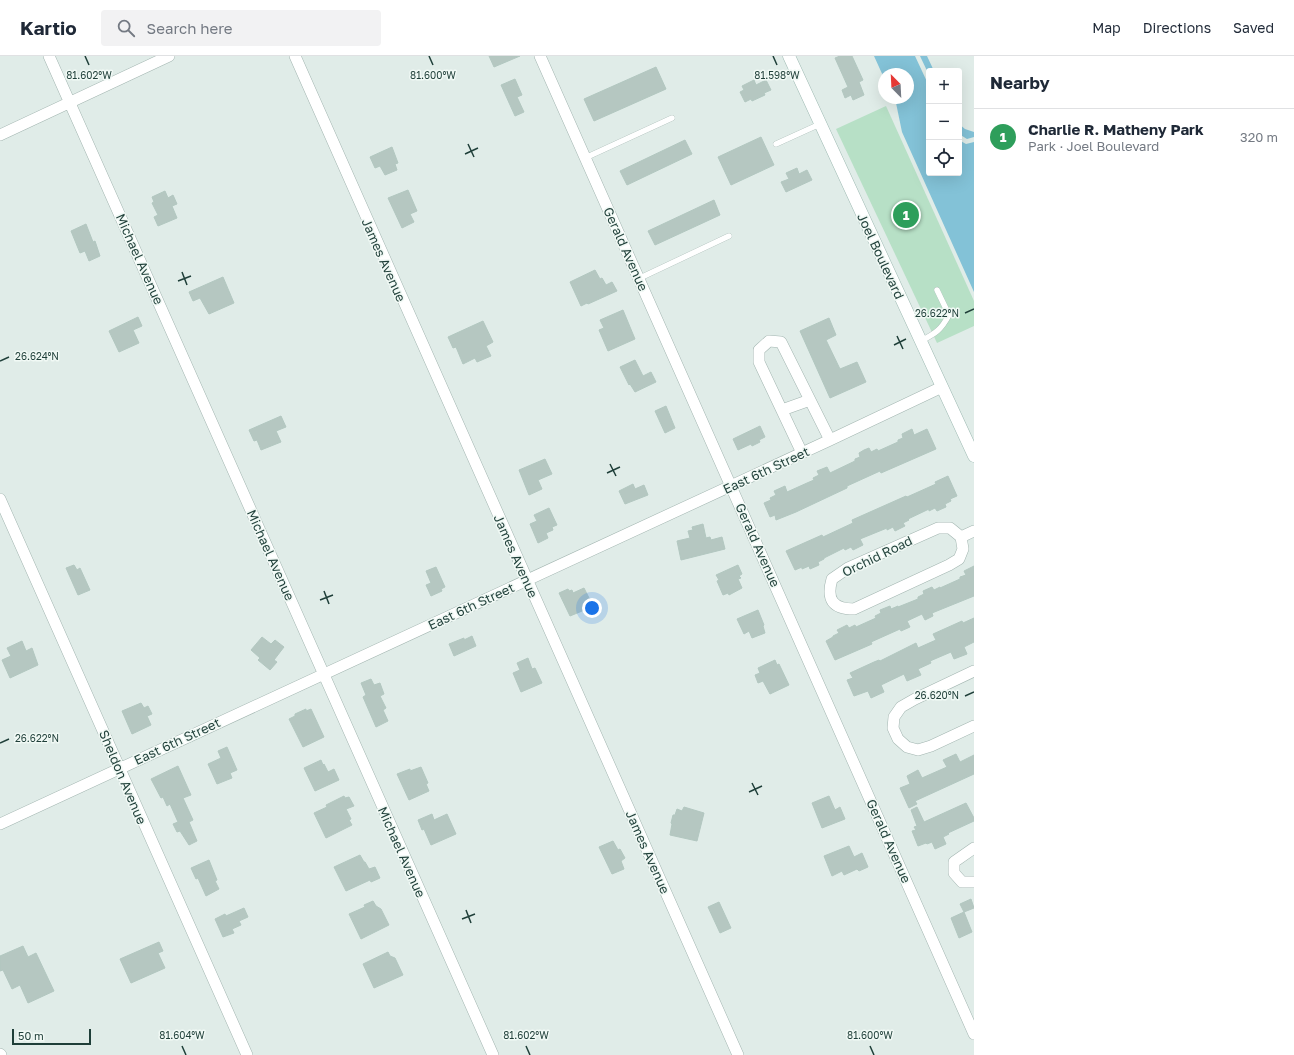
<!DOCTYPE html>
<meta charset="utf-8">
<style>
:root{--surface:#fff;--page:#f2f2f3;--text:#1f2937;--muted:#747a83;--line:#e0e1e3;--accent:#db2777}
body{margin:0;font-family:"Golos Text",sans-serif;background:var(--page);color:var(--text)}
.controls{position:absolute;right:12px;top:12px;display:grid;overflow:hidden;border-radius:4px;box-shadow:0 4px 16px #0002}
.controls button{width:36px;height:36px;display:grid;place-items:center;padding:0;border:0;border-bottom:1px solid var(--line);background:var(--surface);color:var(--text);font:20px sans-serif}
.compass{position:absolute;left:878px;top:12px;width:36px;height:36px;border-radius:50%;background:var(--surface);box-shadow:0 4px 16px #0002;rotate:336deg}
.scale{position:absolute;left:12px;bottom:10px;width:79px;box-sizing:border-box;padding-left:4px;border:2px solid #1f3f39;border-top:0;font-size:11px;line-height:14px;white-space:nowrap;color:#1f3f39;-webkit-text-stroke:3px #f1f9f5;paint-order:stroke}
.you{position:absolute;left:592px;top:552px;width:14px;height:14px;margin:-10px;border:3px solid #fff;border-radius:50%;background:#1a73e8;box-shadow:0 0 0 6px #1a73e833}
.badge{display:grid;place-items:center;width:26px;height:26px;border-radius:50%;background:var(--accent);color:#fff;font-size:13px;font-weight:700}
.pin{position:absolute;translate:-50% -50%;border:2px solid #fff;box-shadow:0 1px 4px #0006}
.list{margin:0;padding:0;list-style:none}
h2{display:flex;justify-content:space-between;align-items:center;height:52px;margin:0;padding:0 16px;font-size:17px}
h2 small{font-size:13px;font-weight:400;color:var(--muted)}
.list li{display:grid;grid-template-columns:26px 1fr auto;gap:12px;align-items:center;box-sizing:border-box;height:56px;padding:0 16px;border-top:1px solid var(--line)}
.list b{display:block;font-size:15px;white-space:nowrap}
.list p{margin:0;font-size:13px;white-space:nowrap;color:var(--muted)}
.list em{font-size:13px;font-style:normal;color:var(--muted)}
.icon{flex:none;width:22px;height:22px;fill:none;stroke:currentColor;stroke-width:2;stroke-linecap:round;stroke-linejoin:round}
.map{position:relative;flex:none;width:974px;height:999px;overflow:hidden}
header{display:flex;align-items:center;gap:24px;box-sizing:border-box;height:56px;padding:0 20px;background:var(--surface);border-bottom:1px solid var(--line)}
header strong{font-size:19px}
nav{display:flex;gap:22px;margin-inline-start:auto;font-size:14px}
.search{width:280px;height:36px;background:var(--page);display:flex;align-items:center;gap:10px;box-sizing:border-box;padding:0 14px;border-radius:4px;color:var(--muted);font-size:15px}
main{display:flex}
aside{flex:1;background:var(--surface)}
.map>svg:first-child{display:block}
.green{fill:#b7e0c6}
.water{fill:#83c2d7}
.building{fill:#b5c7c1;stroke:#b2c7c0}
.lines{fill:none;stroke-linecap:round;stroke-linejoin:round}
.lane-casing{stroke:#a2b5b0;stroke-width:6}
.street-casing{stroke:#a2b5b0;stroke-width:12}
.secondary-casing{stroke:#9db9b2;stroke-width:13}
.lane{stroke:#fff;stroke-width:5.5}
.street{stroke:#fff;stroke-width:11}
.secondary{stroke:#fff;stroke-width:12}
.ticks{fill:none;stroke:#1f3f39;stroke-width:1.5}
.labels{text-anchor:middle;dominant-baseline:central;stroke-width:3;stroke-linejoin:round;paint-order:stroke}
.street-label{font-size:13px;fill:#1f3f39;stroke:#f1f9f5}
.ticks-label{font-size:10px;text-anchor:middle;fill:#1f3f39;stroke:#f1f9f5;stroke-width:3;stroke-linejoin:round;paint-order:stroke}
</style>
<header>
<strong>Kartio</strong>
<div class="search"><svg class="icon" aria-label="search" viewBox="0 0 24 24"><circle cx="10" cy="10" r="6"/><path d="M15 15l6 6"/></svg>Search here</div>
<nav><a>Map</a><a>Directions</a><a>Saved</a></nav>
</header>
<main>
<div class="map">
<svg width="974" height="999" viewBox="0 0 974 999">
<rect width="100%" height="100%" fill="#e0ece8"/>
<!-- green -->
<path class="green" d="M886 50 974 245V270L937 287 836 73Z"/>
<!-- water -->
<path class="water" d="M874 0H915L929 30V117H959V84L966 88 974 86V236L902 76 896 47 894 42H908V18H884V22Z
M920 0H927L934 15H929V19Z
M959 68 965 73 974 76V81L967 83 959 78Z"/>
<!-- building -->
<path class="building" d="M489 0H520L494 11Z
M840 0H852L863 24 859 26 864 39 853 44 851 39 845 42 842 34 848 31 835 2Z
M656 11 666 33 594 65 584 43Z
M515 23 522 39 517 41 524 56 515 60 501 29Z
M754 24 756 29 766 24 771 34 764 37 765 39 752 45 751 43 745 46 740 36 744 34 742 30Z
M761 81 774 109 731 129 718 101Z
M685 84 692 98 627 129 620 115Z
M392 91 398 107 395 108 397 114 385 119 380 110 375 112 370 101Z
M797 112 799 118 807 114 812 124 786 136 781 126 789 123 786 117Z
M408 134 417 155 410 158 414 166 402 172 388 142Z
M165 135 168 142 173 139 177 148 172 150 177 162 158 170 154 161 158 159 152 147 154 146 152 141Z
M714 144 720 159 655 189 648 175Z
M86 168 93 186 95 185 100 200 89 205 85 195 80 197 71 175Z
M595 214 600 223 602 222 606 229 612 226 617 235 588 248 587 247 581 250 570 226Z
M223 221 234 247 209 258 200 242 193 245 189 236Z
M623 254 635 283 608 295 599 274 604 272 600 264Z
M138 261 142 270 133 274 139 287 119 296 109 275Z
M829 262 836 279 826 284 840 313 857 306 866 326 830 342 800 275Z
M483 265 493 286 486 290 491 300 477 306 475 302 463 308 456 291 453 292 448 281Z
M635 304 643 320 651 316 656 326 635 336 630 328 629 329 620 311Z
M666 350 675 372 665 377 655 355Z
M281 360 286 371 276 375 281 386 261 394 257 384 254 385 249 374Z
M760 370 765 381 759 384 760 386 752 390 751 388 738 394 733 383Z
M912 373 914 379 927 373 936 393 881 417 880 415 847 430V432L796 456 776 464 775 459 770 461 764 447 771 444 770 442 776 439 774 435 785 430 787 436 807 427 814 424 813 422 819 419 817 415 827 411 830 417 855 405V403L860 401 859 397 864 394 869 392 871 396 877 393 878 395 898 386V384L903 382 902 378Z
M545 403 552 418 538 424 542 433 529 439 519 414Z
M948 420 957 440 950 443 951 445 945 448 946 451 937 455 935 452 929 455V453L908 463 909 464 903 467 905 470 895 475 893 471 887 474V472L860 483 863 489 853 494 851 491 845 494 844 492 824 502V503L818 506 819 509 810 513 809 510 802 513V511L795 514 786 495 822 479 823 481 853 467 852 464 906 440 907 441 936 428 935 426Z
M633 428 635 433 644 429 648 439 625 448 619 435Z
M549 452 557 469 552 471 553 474 546 477 548 482 538 487 530 468 537 465 534 459Z
M703 468 706 482 710 481 711 484 722 481 725 493 681 504 677 485 690 482 688 475 693 474 692 471Z
M74 509 77 514 80 512 90 534 78 539 66 512Z
M738 509 742 518 739 520 741 522 738 523 742 532 729 539 728 537 723 539 717 525 719 524 716 519Z
M974 510V540L932 557 933 560 925 564 922 558 907 565 910 571 901 575 900 573 871 586 872 588 835 604 826 585 833 581V580L839 577 837 574 847 569 849 572 855 569 856 571 876 562 875 560 881 557 880 554 890 550 891 553 898 550V551L918 543V541L924 538 923 535 932 531 934 534 940 531V532L960 523V521L966 519 964 515Z
M436 511 445 531 441 533 442 535 431 540 426 529 431 527 426 515Z
M584 532 591 546 585 548 587 553 570 560 559 537 568 533 569 535 572 534 573 537Z
M758 554 764 569 763 570 765 577 752 582 749 575 744 578 737 563Z
M974 562V586L964 591 967 598 954 603 951 596 930 605 931 607 918 613 921 619 907 625 904 618 881 629 884 636 871 642 868 635 854 640 847 624 853 622 850 617 874 606 879 604 880 605 916 587 918 592 936 584 933 578 962 565 963 567Z
M472 580 476 590 454 600 449 588 464 582V584Z
M262 581 271 588 275 584 284 591 274 604 277 606 270 614 258 604 260 602 251 594Z
M22 585 26 595 32 592 38 609 10 622 2 604 11 600 7 592Z
M528 602 532 613 535 612 542 627 521 636 513 617 520 614 517 607Z
M775 604 777 609 779 608 789 629 770 638 763 625 758 627 755 619 760 617 758 612Z
M371 623 374 629 380 627 384 638 380 640 386 652 383 654 388 665 376 671 363 641 366 639 361 627Z
M141 647 144 652 148 650 152 658 147 660 151 669 132 678 122 655Z
M306 653V655L311 653 324 681 303 691 289 663 295 660V658Z
M227 691 237 714 230 717 232 722 217 728 208 708 221 702 218 695Z
M956 698 960 706 974 699V718L915 745 917 748 909 752 900 732 910 728 907 720 918 714 922 722 947 711 943 704Z
M321 704 323 709 324 708 328 716 334 713 339 724 315 735 304 712Z
M178 710 191 739 183 742 193 764 189 766 197 785 189 789 180 775 177 776 173 768 178 766 170 748 167 750 163 741 161 742 151 723Z
M421 711 428 727 426 728 429 735 409 744 397 718 410 713V715Z
M344 740 345 742 349 741 354 750 346 753 351 763 349 764 352 769 326 782 314 757 327 751 326 749Z
M829 740 835 754 840 751 845 763 822 772 812 747Z
M966 747 974 762V765L948 777 949 778 943 781 946 788 935 793 932 786 927 788 926 787 918 790 912 775 916 774 914 771 917 770 911 754 917 751 924 766Z
M684 751 704 757 697 785 670 779 672 768 671 767 673 759H675L677 753 682 755Z
M432 758 434 764 447 758 456 778 431 789 424 773 422 774 418 764Z
M613 785 618 794 620 793 625 802 621 805 624 813 612 818 599 791Z
M849 790 854 801 862 797 868 811 859 815 857 813 844 819 842 815 832 820 824 800Z
M360 799 364 806H365L369 813 375 811 380 822 371 826 370 824 346 835 334 811Z
M209 804 217 824 215 825 219 833 206 840 198 822 196 823 191 812Z
M971 843 974 852 964 856 960 848Z
M373 845 376 850 381 853 389 869 361 883 349 858 365 851 364 849Z
M719 846 731 872 720 877 708 851Z
M244 852 248 861 239 865 241 869 232 873 234 877 223 881 215 863 225 858 226 860Z
M964 856 972 876 959 882 951 862Z
M159 886 163 895 158 897 165 912 131 927 120 903Z
M23 890 28 901 36 897 54 935 28 947 20 929 12 933 3 914 0 915V900Z
M388 896 390 900 395 902 403 919 374 932 363 908Z"/>
<g class="lines">
<defs>
<path id="lane" d="M776 88 820 68
M585 102 672 62
M640 222 729 180
M921 285C936 277 941 274 949 259L937 234"/>
<path id="street" d="M49 0 493 999
M295 0 738 999
M540 0 974 978
M0 79 169 0
M782 354 810 344
M802 397 759 306V294L769 285 781 286 830 384
M0 443 247 999
M938 472H950L961 481 963 493 959 503 949 509 854 553C833 553 826 544 832 523L848 512Z
M961 481 974 475
M974 615 915 643 901 651 894 661 893 672 898 683 907 691 918 694 931 690 974 670
M0 768 830 384 942 331
M974 792 954 806V817L962 826H974
M0 998 1 999"/>
<path id="secondary" d="M789 0 974 400"/>
</defs>
<!-- lane casing -->
<use href="#lane" class="lane-casing"/>
<!-- street casing -->
<use href="#street" class="street-casing"/>
<!-- secondary casing -->
<use href="#secondary" class="secondary-casing"/>
<!-- lane -->
<use href="#lane" class="lane"/>
<!-- street -->
<use href="#street" class="street"/>
<!-- secondary -->
<use href="#secondary" class="secondary"/>
</g>
<!-- ticks -->
<path class="ticks" d="M85 0 89 9M429 0 433 9M773 0 777 9M468 88 474 101M465 98 478 92M182 216 187 229M178 225 191 220M965 257 974 253M897 280 903 293M894 289 906 283M0 305 9 301M610 408 616 420M607 417 620 411M324 535 329 548M320 544 333 539M965 640 974 636M0 687 9 683M752 727 758 739M749 736 762 730M466 854 471 867M462 863 475 858M182 990 186 999M526 990 530 999M870 990 874 999"/>
<g class="labels">
<!-- street labels -->
<g class="street-label">
<text transform="translate(626 193) rotate(66)">Gerald Avenue</text>
<text transform="translate(881 200) rotate(65)">Joel Boulevard</text>
<text transform="translate(140 203) rotate(66)">Michael Avenue</text>
<text transform="translate(384 204) rotate(66)">James Avenue</text>
<text transform="translate(766 414) rotate(-25)">East 6th Street</text>
<text transform="translate(758 489) rotate(66)">Gerald Avenue</text>
<text transform="translate(271 499) rotate(66)">Michael Avenue</text>
<text transform="translate(516 500) rotate(66)">James Avenue</text>
<text transform="translate(877 500) rotate(-26)">Orchid Road</text>
<text transform="translate(471 550) rotate(-25)">East 6th Street</text>
<text transform="translate(177 685) rotate(-25)">East 6th Street</text>
<text transform="translate(123 721) rotate(67)">Sheldon Avenue</text>
<text transform="translate(889 785) rotate(66)">Gerald Avenue</text>
<text transform="translate(402 796) rotate(66)">Michael Avenue</text>
<text transform="translate(648 796) rotate(66)">James Avenue</text>
</g>
</g>
<g class="ticks-label">
<text x="89" y="23">81.602°W</text>
<text x="433" y="23">81.600°W</text>
<text x="777" y="23">81.598°W</text>
<text x="937" y="261">26.622°N</text>
<text x="37" y="304">26.624°N</text>
<text x="937" y="643">26.620°N</text>
<text x="37" y="686">26.622°N</text>
<text x="182" y="983">81.604°W</text>
<text x="526" y="983">81.602°W</text>
<text x="870" y="983">81.600°W</text>
</g>
</svg>
<div class="controls">
<button>+</button>
<button>−</button>
<button><svg class="icon" aria-label="locate" viewBox="0 0 24 24"><circle cx="12" cy="12" r="6"/><path d="M12 2v4M12 18v4M2 12h4M18 12h4"/></svg></button>
</div>
<svg class="compass" viewBox="-18 -18 36 36"><path d="M0-13l5 13h-10z" fill="#e53935"/><path d="M0 13l5-13h-10z" fill="#747a83"/></svg>
<div class="scale">50 m</div>
<div class="you"></div>
<div class="pin badge" style="left:906px;top:159px;background:#2e9e5b">1</div>
</div>
<aside>
<h2>Nearby<small></small></h2>
<ul class="list">
<li><span class="badge" style="background:#2e9e5b">1</span><div><b>Charlie R. Matheny Park</b><p>Park · Joel Boulevard</p></div><em>320 m</em></li>
</ul>
</aside>
</main>
